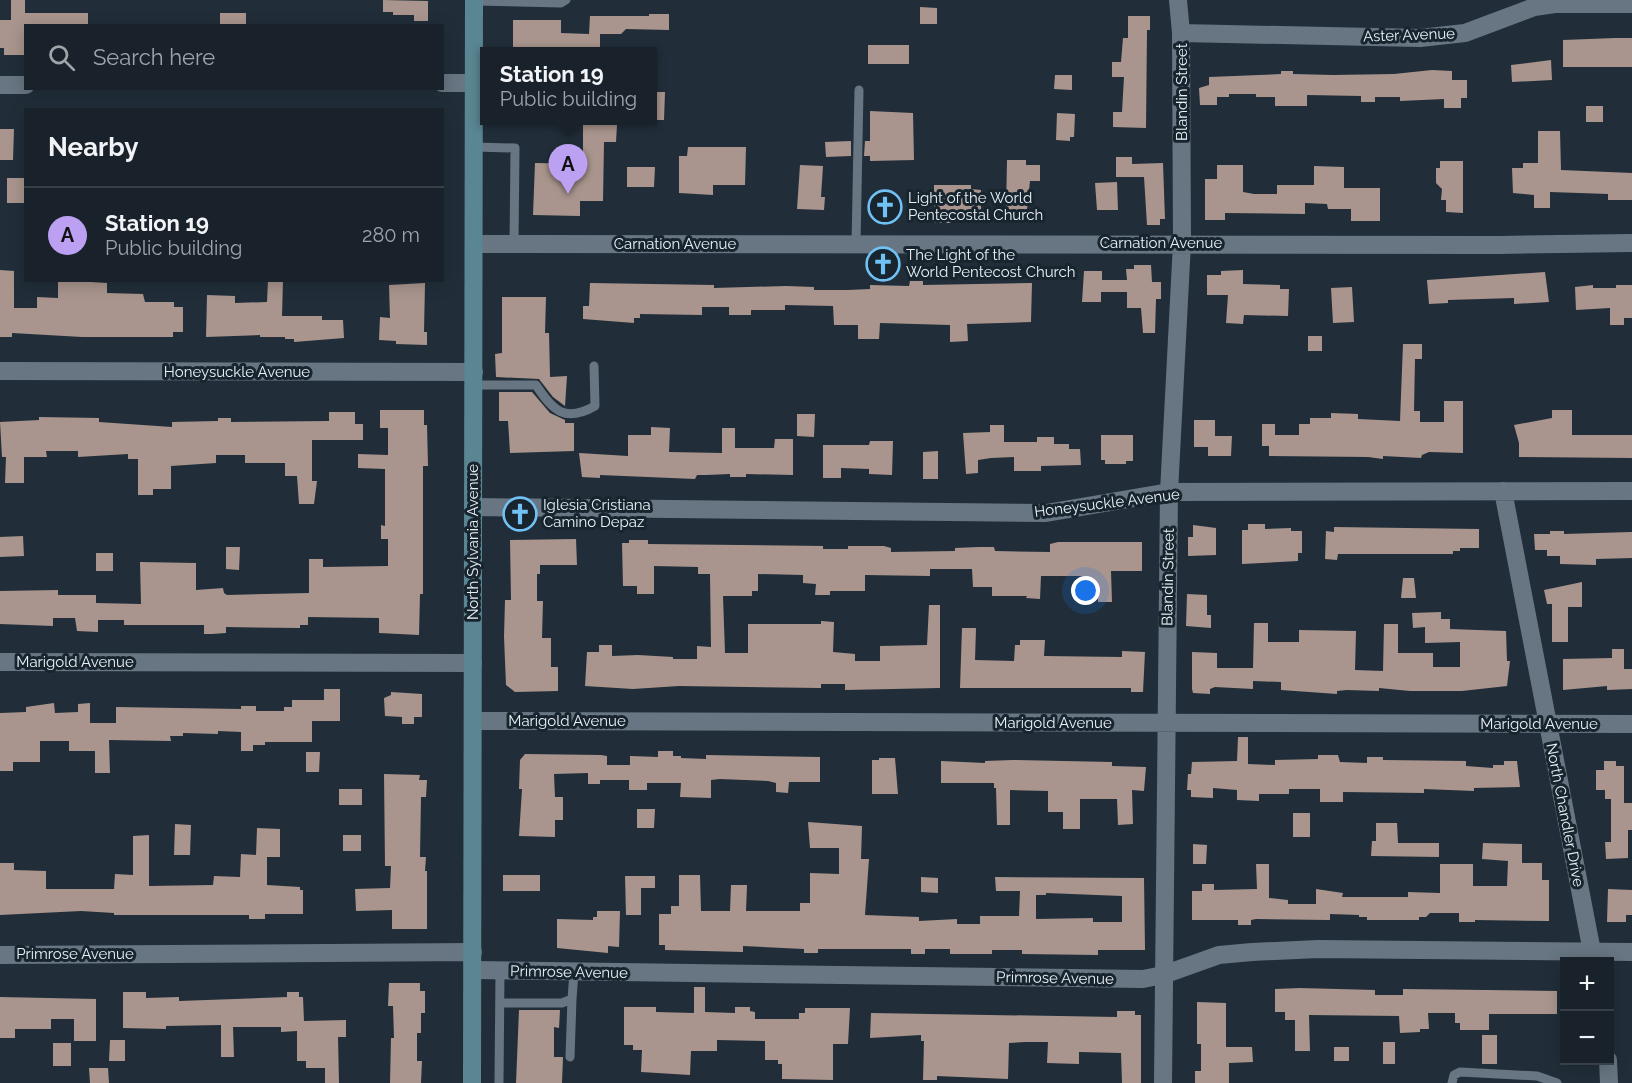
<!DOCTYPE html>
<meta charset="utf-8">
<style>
:root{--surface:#19222b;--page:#262f37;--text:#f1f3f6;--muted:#9fa4a9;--line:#373f47;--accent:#bca0f2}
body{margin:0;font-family:Raleway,sans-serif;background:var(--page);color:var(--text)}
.controls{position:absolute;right:18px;bottom:18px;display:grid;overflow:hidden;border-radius:0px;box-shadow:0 3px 15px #0003}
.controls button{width:54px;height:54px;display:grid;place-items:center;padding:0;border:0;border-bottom:2px solid var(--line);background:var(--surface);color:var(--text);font:30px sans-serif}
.you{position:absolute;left:1086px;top:591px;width:21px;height:21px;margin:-15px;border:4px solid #fff;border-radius:50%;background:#1a73e8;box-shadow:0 0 0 9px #1a73e833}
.badge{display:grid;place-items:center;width:39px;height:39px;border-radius:50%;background:var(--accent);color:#111;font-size:20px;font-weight:700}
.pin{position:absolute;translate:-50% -50px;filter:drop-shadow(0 2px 3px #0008)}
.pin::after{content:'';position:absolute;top:32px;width:21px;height:18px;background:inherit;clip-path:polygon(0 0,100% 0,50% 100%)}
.popup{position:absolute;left:480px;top:47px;width:177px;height:78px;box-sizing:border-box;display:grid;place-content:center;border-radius:0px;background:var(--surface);filter:drop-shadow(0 2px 4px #0005);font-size:20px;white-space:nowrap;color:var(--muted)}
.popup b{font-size:22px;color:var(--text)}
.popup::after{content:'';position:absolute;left:50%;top:100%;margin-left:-12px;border:12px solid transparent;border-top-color:var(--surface)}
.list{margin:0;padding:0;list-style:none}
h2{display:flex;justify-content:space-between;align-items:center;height:78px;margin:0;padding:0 24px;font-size:26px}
h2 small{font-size:20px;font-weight:400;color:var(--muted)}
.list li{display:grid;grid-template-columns:39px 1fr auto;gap:18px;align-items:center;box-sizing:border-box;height:96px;padding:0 24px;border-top:2px solid var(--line)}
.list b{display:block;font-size:22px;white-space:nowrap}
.list p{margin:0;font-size:20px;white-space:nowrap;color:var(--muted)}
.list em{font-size:20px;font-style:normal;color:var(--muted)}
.icon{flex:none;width:33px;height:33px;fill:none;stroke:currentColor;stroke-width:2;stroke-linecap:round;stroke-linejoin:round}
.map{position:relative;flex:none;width:1632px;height:1083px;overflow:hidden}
.search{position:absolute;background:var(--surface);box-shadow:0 3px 15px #0003;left:24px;top:24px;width:420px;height:66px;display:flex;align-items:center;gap:15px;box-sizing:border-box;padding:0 21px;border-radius:0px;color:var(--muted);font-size:22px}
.panel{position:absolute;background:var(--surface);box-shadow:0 3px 15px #0003;left:24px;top:108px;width:420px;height:174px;border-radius:0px}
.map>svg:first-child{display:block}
.building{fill:#a9958d;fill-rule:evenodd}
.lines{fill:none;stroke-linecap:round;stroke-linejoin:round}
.lane{stroke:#677682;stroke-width:9}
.street{stroke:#677682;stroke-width:18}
.secondary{stroke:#598692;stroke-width:18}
.labels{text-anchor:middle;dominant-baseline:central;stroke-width:6;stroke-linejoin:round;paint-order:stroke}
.street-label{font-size:15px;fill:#e8f0f7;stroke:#18252f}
.poi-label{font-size:15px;fill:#e8f0f7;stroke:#18252f;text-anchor:start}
</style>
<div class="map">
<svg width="1632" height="1083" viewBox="0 0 1632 1083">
<rect width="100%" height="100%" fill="#212e39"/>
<!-- building -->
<path class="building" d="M11 0H25V13H88V26H26V55H4V48H0V20H11Z
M383 0 428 1V21H414V15H393V12H383Z
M920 7 937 8V24H920Z
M220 13H246V26H220Z
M649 14H669V30L626 29 621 34H590H600V51H513V20H561V33L589 34 590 16H649Z
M1128 16H1150V30H1147L1146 128 1113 127V112H1122L1124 77H1112V62H1121L1123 38H1128Z
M1615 38H1632V67H1563V40Z
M868 45H909V64H868Z
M1551 60 1552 80 1512 82 1511 65Z
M1432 70 1452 71V80H1467V98H1461V108H1444V99L1400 101V97H1375V102H1361V96L1307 95V106H1275V97H1256V94H1229V97H1217V105H1200L1199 88 1209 85V77L1281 74V71H1293V74L1333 75 1394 74Z
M1055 75H1072V90L1054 89Z
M652 92H665L664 120H652Z
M1586 106H1603V122H1586Z
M870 111 913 113 914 160 870 161V156H864L865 141H870Z
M1057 113 1075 114 1074 137H1070V141L1056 140Z
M583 125H617L616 142H604L603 201H580V216L533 215 535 163 583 164Z
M0 129H14L13 160H0Z
M1538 131H1560L1561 170 1632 173V200H1608V194L1550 192V208H1534V195L1513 193 1512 168H1523V163H1538Z
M851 141V156L826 157 825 142Z
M688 147H746L745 185H713V195L679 193V156H687Z
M1116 157H1132V164L1163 163 1165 219H1160V225H1147L1144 177H1116Z
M1007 160H1026V165H1040V181H1030L1027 210H1006Z
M1440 161H1463V213L1446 212V200H1441L1442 189 1436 183V168H1440Z
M800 165 823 166 821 197H825L824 210 797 209Z
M1217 165H1243V192L1254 194H1277V185H1314V166L1344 167V188H1380V221H1351V209H1328L1327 204 1305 203V214L1225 213V220H1205V179H1217Z
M627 167H655L654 187H627Z
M7 178H26V203H7Z
M1117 182 1118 210H1097L1095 183Z
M934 185H971V189L981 190V214L953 213V223H934Z
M1134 265H1151L1152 282H1161V299H1156L1155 333H1143L1141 308H1127V292H1101V302H1082L1084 271H1102V280H1127L1126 269H1134Z
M0 270 14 271V308H37V297L58 298V280L107 283V293L143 294 145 302H174V307H183V332H173V337H82L12 333V337H0Z
M1243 270V284L1280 285V289H1289L1288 316 1244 315 1243 324 1226 323 1228 295H1207V275H1221V271Z
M1545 272 1549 302 1514 304V298L1448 300V303L1429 304 1427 280Z
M268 280H283L282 316H322V320H343L344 338 294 342V339H285V337H260V335L206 337 207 295 235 296V303L267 302Z
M910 281H923V285L1032 283 1031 322 967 324 968 341 950 342V325L880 323 879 339H858V325H834L833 306 785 305V310H751V315H729V307H702V315L640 314V318H634V323L583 319V306H589L590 283 714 285V288L786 286 814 287V290H848L870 289V285L909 286Z
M425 283 424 332H427V345L396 344V341L379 340 380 317 390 318 389 285Z
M1593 285V288H1616V285H1632V318H1624V325H1610V308L1576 310 1575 287Z
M1352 287 1354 322 1333 323 1331 288Z
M502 297H546L545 333H549L550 377 567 376 565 406 553 397 539 379 496 377 495 354 502 353Z
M1308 336H1322V351H1308Z
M1403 344H1422V359H1415L1414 411H1420V422H1444V401H1463V453L1429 452 1422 455 1421 458 1383 456V459L1368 457 1269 456V446H1262V424H1275V435H1299V424H1310V418H1331V413L1358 414V419L1400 421Z
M499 392H532L550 413 565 420V423H574V451L510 453 508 421H499Z
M380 410H424V425H427L428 466H423V594H420L419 635 379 633V618L308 617V625H300V628L226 627V633L212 634H204V625H124V620H98V632L77 631 75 618H53V626L0 624V591L58 590V595H96V603L141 604 140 562 196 563V590L223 588 224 593 227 595 309 593V559H323V567L388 566V539H381V525L385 526V469L358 468V454L388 455V428H380Z
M1552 410H1572V435H1632V458L1519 457V443L1514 425 1552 418Z
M329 412H355V424H363V440H312V481H317L314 504H299L297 476H285V463H245V455H216V463L171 466V489H153V495H138V459H128V454L78 457V451H46L47 457H24V483H5L6 457H2L0 422 39 420V417L99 418V422L172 427V422L218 421V418H231V422L329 421Z
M797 414H815L814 437 797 436Z
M1194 420H1215V436H1232L1231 456H1208V447H1194Z
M990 425H1004V442H1037V437H1054V444H1069V449H1080L1081 465 1041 466V471H1014V457L991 458 978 460V473L966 474 963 433 990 432Z
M651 427 670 428 669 452 722 453V428H735V448H774L775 439H793V475L746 474V477H730V474L706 475H697L695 479 600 475V478L582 477 579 453 628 456V435H651Z
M1101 435H1133V461H1126V464H1105V460H1101Z
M870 441H893L892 475 869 474V469L841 468V478H823V445H869Z
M938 451V479H923V452Z
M1248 524H1265V529L1291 528V531H1302V553H1298V561L1242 564V530H1248Z
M1193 525 1216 528V555L1188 556V537H1193Z
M1334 527 1479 529V548H1460V551H1453V554H1338L1337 560 1325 559 1326 531 1334 532Z
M1550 531H1564V534L1632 532V558L1596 559V565L1560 564V556H1547V550H1535L1534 534H1550Z
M23 536 24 556 0 557V537Z
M576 539 577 565H540V574H537V601H543L542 638H551V667H558V691L515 692 506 685 504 637 505 600H511L510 540Z
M629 540H648V544L823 546V549H848V546H884L891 548V552L955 551V548L979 547H994L995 551 1050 552V544L1058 542H1142V571H1111L1112 602H1098V587H1086V576H1041L1040 599 1026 598 1027 596H992V587H973L972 569H930V576L865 575V591H830V595H815L816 584 803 583V575L758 574V591H752V596H723L725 653H748V624H821V621L834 622 833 652 855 654V661H880V646L927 645 929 605H940V688L845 690V684H821V688L679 686 633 689 585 686 587 652H599V645H612V656L638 655 673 657V659H697V646L711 647 710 574H698V567L654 566V594H637V586H623L622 543H629Z
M226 547H240L239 570 226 569Z
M96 553H113V571H96Z
M1403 578H1414L1416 598H1401Z
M1582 582V607H1568V642H1552V604H1547L1544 590Z
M1187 594 1207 595V615H1211V628L1186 626Z
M1441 612V619H1450V629L1506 631 1507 661H1510L1507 686 1462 691H1410L1379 688V691L1347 690 1337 691V694L1281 690V682L1253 681V689L1215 687 1210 689V694L1193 693 1192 689V652L1217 653V668H1253L1254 623H1268V642H1299V630L1356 631 1355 670 1383 671 1384 624H1398V653H1433V667H1460V642L1425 643V627L1413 628 1412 613Z
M962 628H976L975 660 1014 661 1015 645H1020V640H1045L1044 656 1122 657V651L1145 652 1143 692H1131V688H960Z
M1612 649H1624V669H1632V689L1607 690V686L1563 690V659L1612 658Z
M324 689H340V721H312V742H265V745H253V751H241V732L218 731V734L183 733V736H170L171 741 109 740 110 773H95V751H69V741H40V762H13V771H0V713L26 712V707L54 703 55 713 78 712V704L90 703V723H116V707L241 709V706H256V711H284V707H292V700H324Z
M391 692 422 694V717H414V724H402V717L385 716 384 698 391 695Z
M1238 737H1248V764L1275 765V760L1318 759V755H1338L1340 762 1367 763V757H1383V760L1466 761V766L1493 768V765H1504V761H1517L1520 787 1474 788V791L1424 789V793L1343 792V802H1320V789H1289V794H1259V801L1237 800V790L1213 788V798L1191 797V790H1187L1188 774H1191L1192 762 1237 761Z
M658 751H673V756H681V758L706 759V755L820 757V782H789L788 793 776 792V783L768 781 720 779 711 780V798L680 797 681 783H647V790H629V780H600V784H588V773L554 774 555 797H563V820H555V837L519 836 522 789H519L520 760 525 754 601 755 607 756V765H630V756L658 757Z
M306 752H320L319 772H306Z
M879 758H895L898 794H872V760H879Z
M1013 760 1112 762V766L1146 767 1144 791 1132 790 1133 824 1118 825 1117 799H1080V829H1063V812H1048V791L1010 790V825H997L996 788H994V783H941V761L985 763V761Z
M1604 761H1616V766H1624V803H1632V830H1628V858L1606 859 1605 842H1611V799H1605V790H1596V770H1604Z
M384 774 420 775 419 780H427L426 797H421L420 857H426L425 871H427V929H392V910L356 911 355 889 390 888 391 866H385Z
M339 789H362V805H339Z
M637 809H655L654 828H637Z
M1293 813H1310V837H1293Z
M808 822 862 826 861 859H869L865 915 919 917V921L957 919V924H980V916H1019L1020 891H996L995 877 1144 878 1145 950H1098V955L1022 954V950H992V954H950V949H925V954H911V949H818V953H804V949L743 946V952L665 950V945H659V914H671V906H679V875H700L701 911H730L731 885H747L746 911H800V903H810V873L839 874V848H810ZM1046 893 1122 896V922H1093V918L1036 919V895H1046Z
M1376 823H1397L1398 843H1439V857L1371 856 1372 841H1376Z
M175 824 191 825 190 855H174Z
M257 828 280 829V857H267V885L300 887V890H303V914H265V919H249V915H114V913L81 911 0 915V863H14V870L46 871V889H114L115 874 133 875V836L149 835V886L213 885 214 876 240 877 241 854 256 855Z
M343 835H361V851H343Z
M1483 843 1522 844V863H1542V880H1549V921L1475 920V922H1459V913H1430L1426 917H1419V920H1367V917H1359V915L1330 914V920L1256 919 1251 920V925H1238V920H1192V891H1202V884H1214V890L1257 889 1256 864H1269V898L1288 900V904H1316V889L1343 893 1342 897H1408V892L1440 893V864H1473V886H1507L1508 861 1482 859Z
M1193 844 1207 845 1206 864H1193Z
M503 875H540V891H503Z
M625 876H655V888H641V915H626Z
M921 877 938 878V893L921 892Z
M1608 889 1632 890V915H1626V922H1607Z
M597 911H620L619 947 608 946V953L557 948V919L593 920V917H597Z
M389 983H420V991H425V1013H421V1033H417V1061H422L421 1083H390L391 1038H394L393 1006H388Z
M694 987H705V1012L735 1013V1007H750V1011L755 1012V1019H799V1013H805V1008H850L848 1044H833V1080L782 1079V1064H778V1060H765V1041L717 1040V1051H691L690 1075 641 1072 642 1050H633V1045H624V1007H656V1012L694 1013Z
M1300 988 1375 990V995H1403V989L1557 991V1014H1489V1030H1460V1023H1455V1013H1428L1429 1029H1420V1032L1400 1033 1399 1016 1309 1015 1310 1051H1295V1020H1285V1012H1275V989Z
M123 992H146V998L179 997V1001L287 997V992H299V997H303L304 1021 346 1020V1037H338L339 1083H325V1068H306V1061H297V1031L281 1032V1027H233L234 1057H221V1025L166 1026V1029L123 1028Z
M0 997 96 999V1041H74V1019H51V1029H15V1038H0Z
M1197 1002 1226 1003V1047H1252L1253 1062 1229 1063V1083H1195V1071H1201V1044H1197Z
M519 1010H560L559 1028 554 1027V1057H563L562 1083H516Z
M1117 1011H1135V1015H1141V1083H1122L1121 1053 1079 1052V1064L1047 1063 1048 1042H1025L1009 1043 1008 1079 937 1076V1080H923L924 1041H921V1035L870 1038 871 1013 1117 1017Z
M1482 1035H1497V1064H1482Z
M110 1040H125V1061H109Z
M1383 1042H1395V1064H1383Z
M53 1043H71V1066H53Z
M1334 1047H1349V1061H1334Z
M89 1068H108L109 1083H90Z"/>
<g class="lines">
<!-- lane -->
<path class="lane" d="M474 1 561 3 566 0
M474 147 515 148 514 244
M856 244 859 90
M474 385H536C553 411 565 423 595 406L594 366
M500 1003H562L572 999 574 972
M570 1057 572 999
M499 1083 500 971
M1452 1083 1454 1075 1460 1072 1537 1076 1557 1083"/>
<!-- street -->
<path class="street" d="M1181 33 1420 38 1465 33 1534 7 1555 4H1632
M442 83H474
M0 85H26
M474 244 1498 245 1632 243
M0 371 474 372
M1503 491 1594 962
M473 507 1046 513 1169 492 1632 491
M0 662 473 663
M473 721 1632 724
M0 955 473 952
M473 970 1143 979 1163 975 1219 955 1252 952 1318 949 1632 952
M1608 1060 1609 1083
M1163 1083 1169 492 1182 243 1181 33 1178 0"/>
<!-- secondary -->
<path class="secondary" d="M472 1083 474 0"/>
</g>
<!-- icons -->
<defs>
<symbol id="church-ring" viewBox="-11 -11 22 22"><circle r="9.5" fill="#18252f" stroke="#71c1f4" stroke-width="1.5"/><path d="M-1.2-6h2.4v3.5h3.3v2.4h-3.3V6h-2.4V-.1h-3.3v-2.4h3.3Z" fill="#71c1f4"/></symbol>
</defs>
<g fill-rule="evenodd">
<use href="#church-ring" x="866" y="188" width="38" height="38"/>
<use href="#church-ring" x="864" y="245" width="38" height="38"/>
<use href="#church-ring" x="501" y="495" width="38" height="38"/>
</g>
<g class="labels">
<!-- street labels -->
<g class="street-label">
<text transform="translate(1409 35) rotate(-2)">Aster Avenue</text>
<text transform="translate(1182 92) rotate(-90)">Blandin Street</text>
<text x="1161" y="243">Carnation Avenue</text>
<text x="675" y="244">Carnation Avenue</text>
<text x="237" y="372">Honeysuckle Avenue</text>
<text transform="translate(1107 503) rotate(-7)">Honeysuckle Avenue</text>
<text transform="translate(473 542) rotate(-90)">North Sylvania Avenue</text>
<text transform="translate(1168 577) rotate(-89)">Blandin Street</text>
<text x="75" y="662">Marigold Avenue</text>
<text x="567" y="721">Marigold Avenue</text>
<text x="1053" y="723">Marigold Avenue</text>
<text x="1539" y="724">Marigold Avenue</text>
<text transform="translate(1565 815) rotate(79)">North Chandler Drive</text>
<text x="75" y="954">Primrose Avenue</text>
<text transform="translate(569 972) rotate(1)">Primrose Avenue</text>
<text transform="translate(1055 978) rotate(1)">Primrose Avenue</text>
</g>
<!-- poi labels -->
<g class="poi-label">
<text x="908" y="198">Light of the World<tspan x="908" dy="17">Pentecostal Church</tspan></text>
<text x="906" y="255">The Light of the<tspan x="906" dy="17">World Pentecost Church</tspan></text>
<text x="543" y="505">Iglesia Cristiana<tspan x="543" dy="17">Camino Depaz</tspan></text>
</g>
</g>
</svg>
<div class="controls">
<button>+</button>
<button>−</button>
</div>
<div class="you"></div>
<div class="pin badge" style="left:568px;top:194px">A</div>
<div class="popup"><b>Station 19</b>Public building</div>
<div class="search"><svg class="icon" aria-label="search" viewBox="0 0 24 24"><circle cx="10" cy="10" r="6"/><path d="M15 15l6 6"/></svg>Search here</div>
<section class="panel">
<h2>Nearby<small></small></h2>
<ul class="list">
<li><span class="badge">A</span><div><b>Station 19</b><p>Public building</p></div><em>280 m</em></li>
</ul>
</section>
</div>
